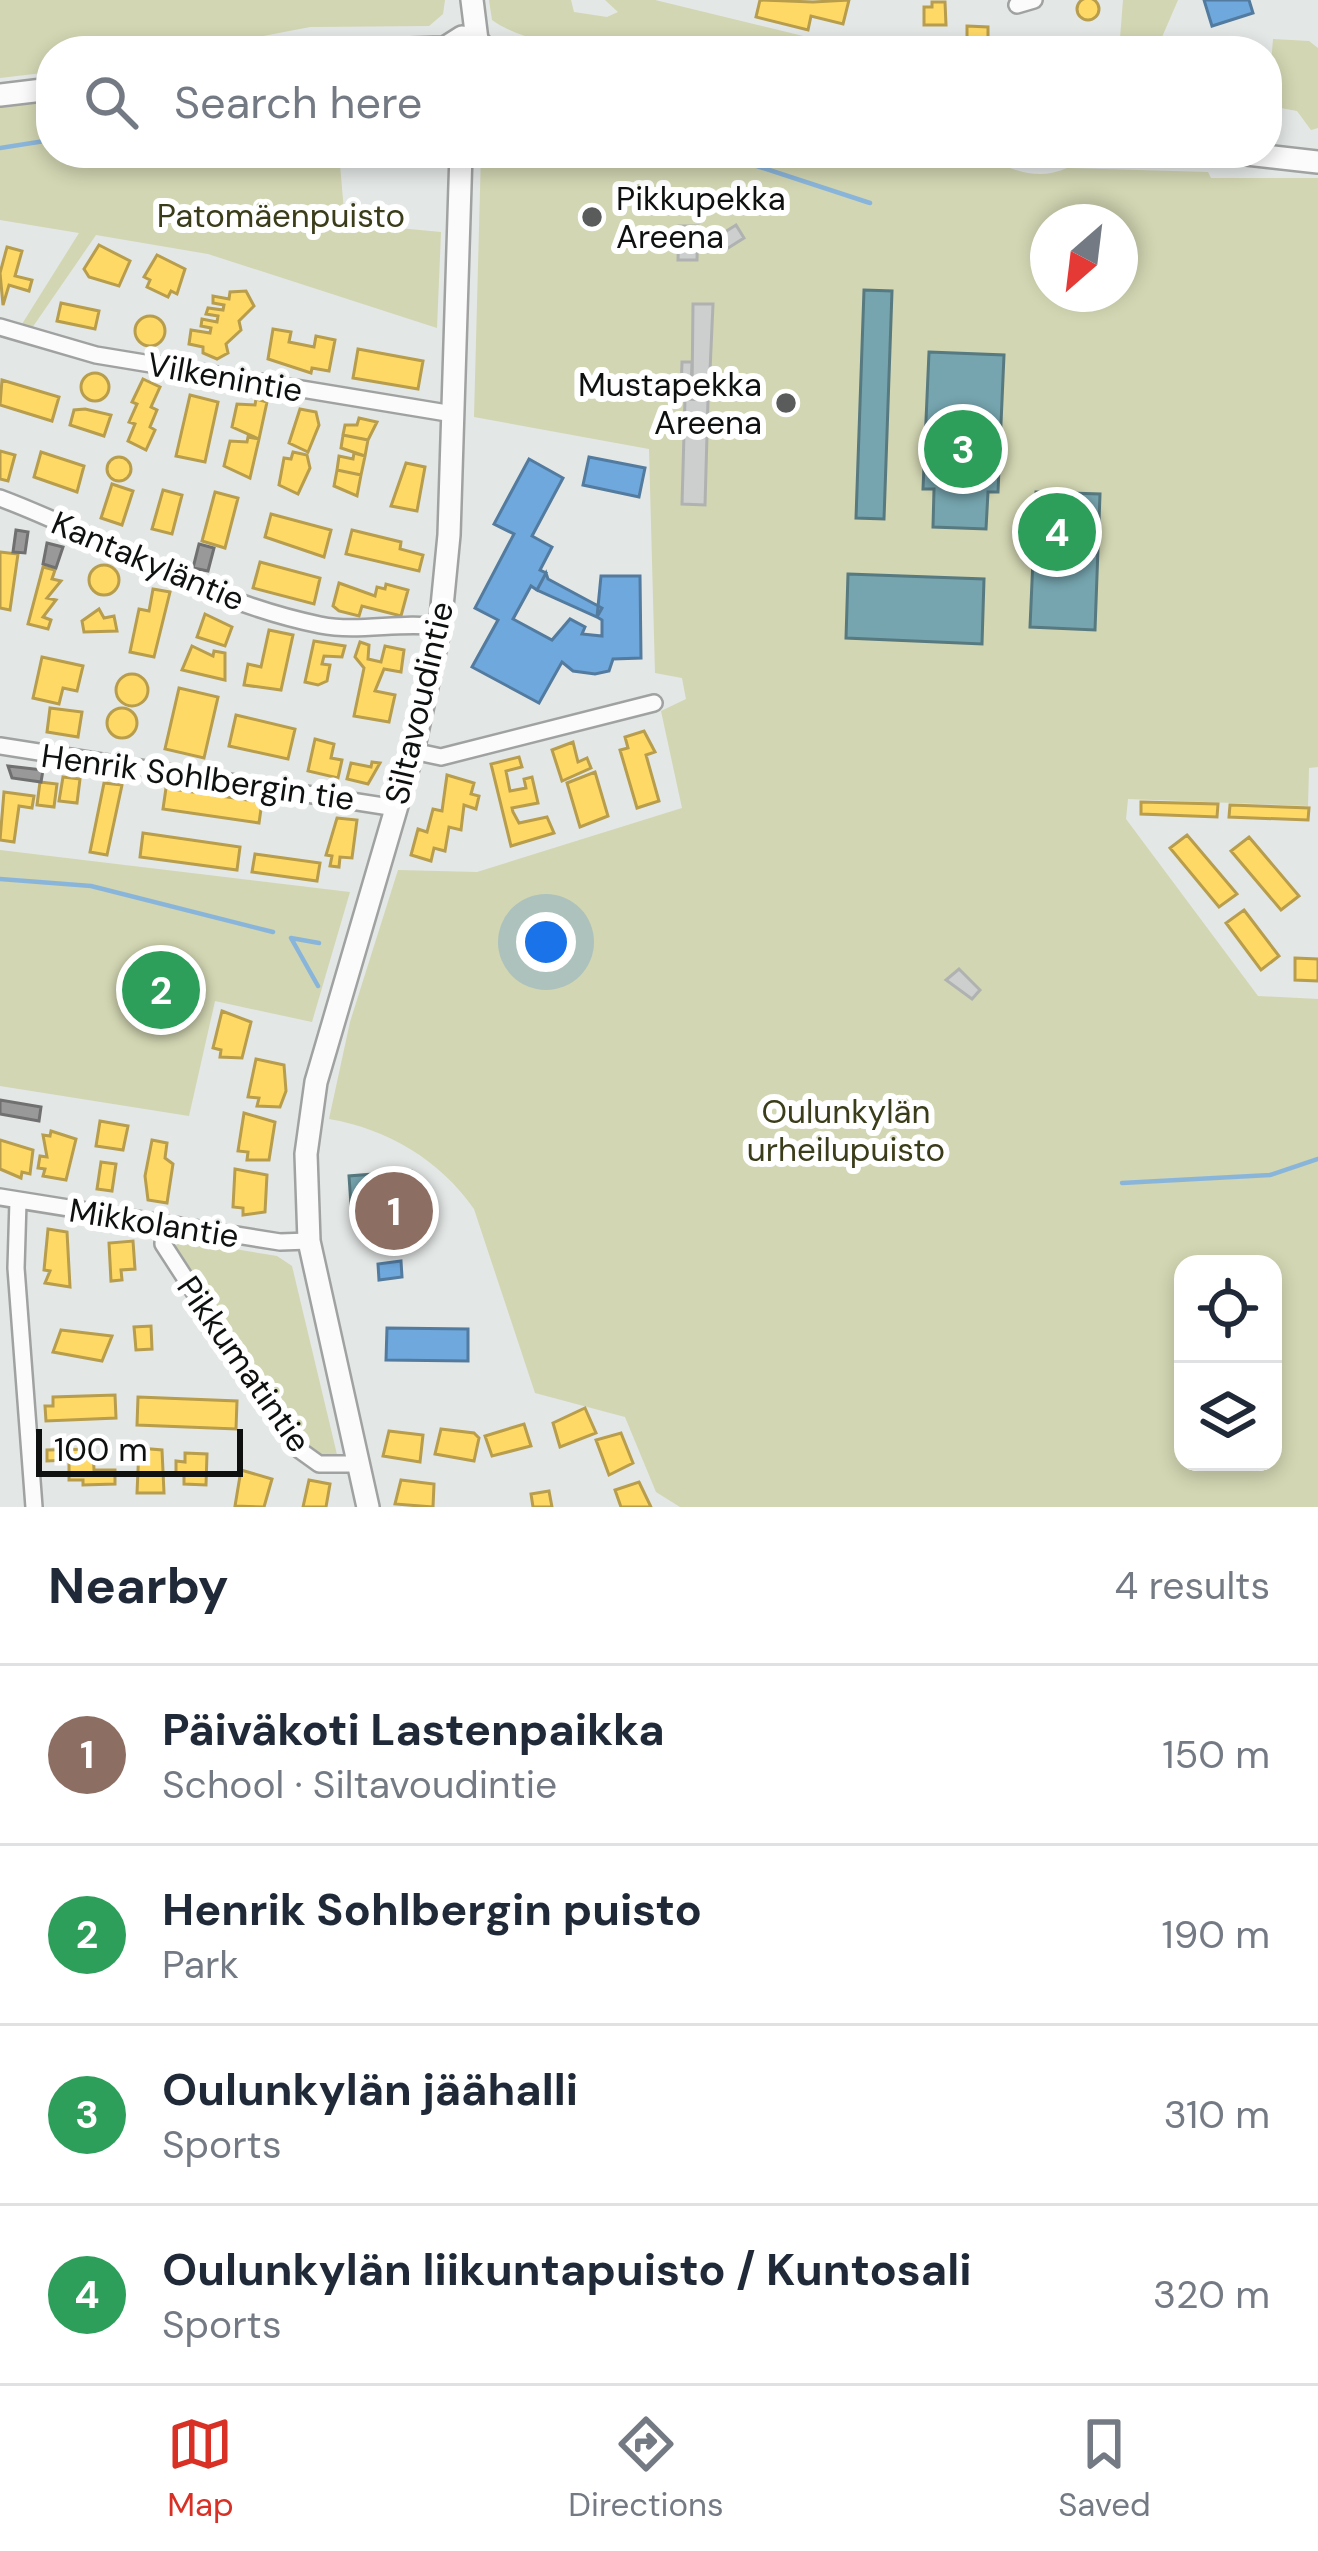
<!DOCTYPE html>
<meta charset="utf-8">
<style>
:root{--surface:#fff;--page:#f6f6f7;--text:#1f2937;--muted:#747a83;--line:#e0e1e3;--accent:#d93025}
body{margin:0;font-family:"DM Sans",sans-serif;background:var(--page);color:var(--text)}
.controls{position:absolute;right:36px;bottom:36px;display:grid;overflow:hidden;border-radius:24px;box-shadow:0 6px 18px #0003}
.controls button{width:108px;height:108px;display:grid;place-items:center;padding:0;border:0;border-bottom:3px solid var(--line);background:var(--surface);color:var(--text);font:60px sans-serif}
.compass{position:absolute;left:1030px;top:204px;width:108px;height:108px;border-radius:50%;background:var(--surface);box-shadow:0 6px 18px #0003;rotate:208deg}
.scale{position:absolute;left:36px;bottom:30px;width:207px;box-sizing:border-box;padding-left:12px;border:6px solid #0f1111;border-top:0;font-size:33px;line-height:42px;white-space:nowrap;color:#0f1111;-webkit-text-stroke:9px #fff;paint-order:stroke}
.you{position:absolute;left:546px;top:942px;width:42px;height:42px;margin:-30px;border:9px solid #fff;border-radius:50%;background:#1a73e8;box-shadow:0 0 0 18px #1a73e833}
.badge{display:grid;place-items:center;width:78px;height:78px;border-radius:50%;background:var(--accent);color:#fff;font-size:39px;font-weight:700}
.pin{position:absolute;translate:-50% -50%;border:6px solid #fff;box-shadow:0 3px 12px #0006}
.list{margin:0;padding:0;list-style:none}
h2{display:flex;justify-content:space-between;align-items:center;height:156px;margin:0;padding:0 48px;font-size:51px}
h2 small{font-size:39px;font-weight:400;color:var(--muted)}
.list li{display:grid;grid-template-columns:78px 1fr auto;gap:36px;align-items:center;box-sizing:border-box;height:180px;padding:0 48px;border-top:3px solid var(--line)}
.list b{display:block;font-size:45px;white-space:nowrap}
.list p{margin:0;font-size:39px;white-space:nowrap;color:var(--muted)}
.list em{font-size:39px;font-style:normal;color:var(--muted)}
.icon{flex:none;width:66px;height:66px;fill:none;stroke:currentColor;stroke-width:2;stroke-linecap:round;stroke-linejoin:round}
.map{position:relative;flex:none;width:1318px;height:1507px;overflow:hidden}
.search{position:absolute;background:var(--surface);box-shadow:0 6px 18px #0003;left:36px;right:36px;top:36px;height:132px;display:flex;align-items:center;gap:30px;box-sizing:border-box;padding:0 42px;border-radius:48px;color:var(--muted);font-size:45px}
.sheet{height:876px;background:var(--surface)}
nav{display:flex;justify-content:space-around;align-items:center;box-sizing:border-box;height:168px;border-top:3px solid var(--line);background:var(--surface);font-size:33px;color:var(--muted)}
nav a{display:grid;justify-items:center;gap:6px}
nav .on{color:var(--accent)}
.map>svg:first-child{display:block}
.green{fill:#d2d6b2;fill-rule:evenodd}
.homes{fill:#ffd966;stroke:#b79d4c;stroke-width:3}
.schools{fill:#6fa8dc;stroke:#527b9f;stroke-width:3}
.public{fill:#76a5af;stroke:#577980;stroke-width:3}
.industry{fill:#999;stroke:#707070;stroke-width:3}
.lines{fill:none;stroke-linecap:round;stroke-linejoin:round}
.stream{stroke:#8ab5db;stroke-width:4.5}
.building{fill:#cccfce;stroke:#afb2b1;stroke-width:3}
.street-casing{stroke:#a0a2a1;stroke-width:20}
.secondary-casing{stroke:#a0a2a1;stroke-width:26}
.street{stroke:#fbfbfb;stroke-width:15}
.secondary{stroke:#fbfbfb;stroke-width:21}
.poi-dot{fill:#595c5b;stroke:#fff;stroke-width:4.5}
.labels{text-anchor:middle;dominant-baseline:central;stroke-width:12;stroke-linejoin:round;paint-order:stroke}
.poi-label{font-size:33px;fill:#0f1111;stroke:#fff;text-anchor:start}
.park-label{font-size:33px;fill:#3b3c19;stroke:#fff}
.street-label{font-size:33px;fill:#0f1111;stroke:#fff}
</style>
<div class="map">
<svg width="1318" height="1507" viewBox="0 0 1318 1507">
<rect width="100%" height="100%" fill="#e3e7e5"/>
<!-- green -->
<path class="green" d="M0 0H445L443 14 429 26 310 27 186 51H51V72L0 78Z
M489 0H571L574 12 607 17 618 12 605 0H655L865 51C774 51 563 71 492 20Z
M1123 0H1178L1156 51H1119Z
M1273 39 1309 41 1318 48V128L1311 130 1297 111 1281 108 1267 116Z
M51 99V153H339L345 223 441 232 437 328 208 254 96 235 32 328 22 324 79 233 0 220V105Z
M481 153H975C1007 167 1034 183 1067 168L1208 172 1211 178H1318V767L1309 768 1308 806 1128 799 1126 819 1258 996 1318 999V1507H680L656 1492 625 1417 535 1393 474 1209C440 1160 388 1129 329 1119L350 1022 398 870 477 872 682 808 661 711 686 699 682 678 655 673 649 449 474 417ZM1048 222H1120V294H1048ZM1183 1264H1273V1462H1183Z
M0 850 350 892 312 1022 215 1001 189 1116 0 1086Z
M180 1240 277 1256 292 1266 339 1463 306 1453 174 1248Z"/>
<!-- homes -->
<path class="homes" d="M1077 9a11 11 0 1 1 22 0a11 11 0 1 1-22 0Z
M760 0 813 2 849 0 843 24 811 16 808 30 756 17Z
M932 2H945L946 25H924V7H932Z
M967 26 988 27V44H967Z
M99 245 130 261 119 286 89 277 84 269Z
M7 247 22 251 15 276 32 280 29 291 9 285 3 305 0 273Z
M157 255 185 269 177 294 171 291 168 297 147 287 150 280 144 277Z
M246 291 254 306 239 321 241 330 226 344 228 353 217 359 203 353V347L189 344 191 330 210 333 211 328 201 326 202 319 217 322 218 316 206 314 208 308 223 310 224 305 213 303V296L229 299 230 292Z
M61 303 99 311 95 329 57 321Z
M135 331a15 15 0 1 1 30 0a15 15 0 1 1-30 0Z
M273 329 291 332 289 342 314 347 316 336 335 340 329 371 312 368 311 373 268 359Z
M358 349 423 361 418 389 353 378Z
M81 387a14 14 0 1 1 28 0a14 14 0 1 1-28 0Z
M143 379 160 387 151 407 157 410 150 427 155 430 146 450 128 441 135 424 129 422 137 404 132 402Z
M2 380 59 397 52 421 0 405Z
M190 395 218 402 205 462 176 456Z
M256 399 267 402 259 439 232 427 237 404 255 405Z
M85 409 111 415 104 436 70 425 74 410Z
M300 409 316 412 319 425 308 452 289 443Z
M359 418 377 422 368 440 343 435 345 425H357Z
M343 435 368 440 365 456 341 448Z
M248 437 259 439 250 478 224 466 230 441 247 442Z
M0 451 15 455 8 481 0 479Z
M41 452 84 466 77 492 34 477Z
M293 452 307 455 310 468 298 494 279 485 284 458 291 459Z
M354 453 365 456 361 475 337 470 339 456 353 459Z
M107 469a12 12 0 1 1 24 0a12 12 0 1 1-24 0Z
M406 463 425 467 417 511 391 506Z
M337 470 361 475 357 496 334 486Z
M112 484 133 491 122 525 101 518Z
M163 490 182 495 172 534 152 529Z
M215 492 238 498 225 548 202 541Z
M271 514 331 530 324 557 265 537Z
M352 530 401 542 400 549 423 555 419 571 346 554Z
M0 552 18 554 10 610 0 608Z
M260 562 320 578 314 604 253 588Z
M89 580a15 15 0 1 1 30 0a15 15 0 1 1-30 0Z
M43 567 55 570 52 579 61 581 47 598 56 600 43 617 51 620 48 629 28 624Z
M339 583 375 596 377 587 385 589 386 584 408 590 401 616 362 606 359 616 339 611 333 606Z
M153 589 170 592 154 657 130 652 139 609 149 611Z
M99 609 104 618 114 616 117 631 84 632 82 621Z
M205 614 232 627 225 646 197 637Z
M269 630 293 635 281 690 244 685 248 664 261 667Z
M314 641 345 646 342 657 324 656 322 664 330 665 327 681 318 685 305 682Z
M360 642 369 645 368 659 381 662 385 646 404 650 401 672 384 669 375 691 395 695 389 722 354 716 364 668 355 657Z
M192 646 213 656 214 651 225 653V680L182 670Z
M42 657 83 666 77 691 63 688 59 704 33 698Z
M116 690a16 16 0 1 1 32 0a16 16 0 1 1-32 0Z
M179 688 218 697 204 758 165 749Z
M107 723a15 15 0 1 1 30 0a15 15 0 1 1-30 0Z
M50 708 82 712 78 737 47 732Z
M236 715 295 729 288 759 229 746Z
M644 731 655 752 646 755 659 801 637 808 620 750 628 748 625 737Z
M315 739 334 744 331 758 342 760 338 778 308 771Z
M573 742 578 762 587 758 591 768 562 781 552 750Z
M519 757 522 767 506 771 510 791 526 788 524 779 532 777 538 803 512 808 513 812 519 823 547 817 554 833 511 846 491 764Z
M372 762 380 763 368 784 347 779 351 763 371 767Z
M595 772 608 816 580 827 567 783Z
M447 775 474 783 471 794 479 796 476 809 464 805 461 830 449 827 445 851 434 848 431 861 411 855 418 829 427 832 433 809 442 811Z
M63 777 80 779 77 803 59 801Z
M40 782 57 784 54 807 37 805Z
M104 783 122 785 107 855 90 852Z
M166 788 262 802 259 823 163 809Z
M4 792 34 796 32 808 19 806 14 842 0 840Z
M1141 802 1218 804 1217 817 1141 814Z
M1230 805 1309 808 1308 820 1229 817Z
M337 818 357 820 352 858 340 857 339 867 330 866 332 856 326 855Z
M143 833 240 847 237 870 140 857Z
M1187 835 1237 894 1219 907 1170 848Z
M1249 837 1299 896 1281 910 1231 851Z
M255 854 320 863 317 881 252 872Z
M1244 910 1279 956 1261 970 1226 923Z
M1295 958 1318 959V981L1295 980Z
M222 1011 251 1022 242 1058 220 1057 221 1050 213 1048Z
M256 1059 284 1065 286 1091 280 1107 257 1106 259 1098 248 1097Z
M244 1113 275 1122 269 1160H247L248 1152 238 1151Z
M100 1121 128 1126 123 1150 96 1146Z
M51 1131 76 1139 66 1180 43 1176 45 1169 38 1168 40 1156 47 1157 43 1135 50 1136Z
M0 1140 33 1150 30 1174 22 1172 21 1178 0 1169Z
M152 1140 167 1143 165 1158 173 1164 167 1203 148 1200 145 1176Z
M101 1162 116 1164 112 1191 97 1189Z
M235 1169 267 1175 265 1212 243 1215V1208L233 1207Z
M48 1229 67 1232 70 1287 45 1283 50 1271 44 1270Z
M133 1241 135 1269 121 1270 122 1280 111 1281 109 1243Z
M151 1326 152 1349 136 1350 134 1327Z
M61 1330 112 1336 102 1361 53 1352Z
M115 1395 116 1418 46 1421 45 1406H53V1397Z
M138 1397 237 1401 236 1429 137 1425Z
M585 1408 596 1433 560 1447 553 1423Z
M524 1424 531 1446 492 1456 485 1436Z
M441 1429 474 1433 479 1438 474 1461 435 1454Z
M389 1431 423 1435 420 1462 383 1456Z
M621 1433 633 1463 609 1475 596 1440Z
M139 1448 162 1450 164 1493H137Z
M93 1449 94 1470H115V1484L83 1485V1480H69V1460L47 1461V1450Z
M185 1453 207 1454 206 1485 184 1484V1475L176 1474V1461L185 1462Z
M241 1470 272 1479 264 1507 235 1506Z
M309 1480 330 1484 326 1507H303Z
M401 1480 434 1484 433 1507 395 1504Z
M639 1482 651 1507H621L615 1490Z
M549 1491 552 1507H533L531 1494Z"/>
<!-- schools -->
<path class="schools" d="M1204 0H1249L1253 13 1212 26Z
M589 457 645 468 639 497 583 485Z
M529 459 563 478 532 536 552 547 540 570 546 573 537 590 531 586 513 619 552 640 570 619 585 627 582 634 602 636V620L597 617 601 576H640L641 658 613 659 609 671 595 674 573 671 562 662 539 703 472 667 498 620 475 608 514 534 494 524Z
M546 573 548 579 602 608 597 617 537 590Z
M401 1261 402 1277 379 1280 378 1264Z
M387 1328 468 1329V1361L386 1360Z"/>
<!-- public -->
<path class="public" d="M864 290 892 291 884 519 856 518Z
M929 352 1004 355 998 492H988L986 529 933 527 934 489H923Z
M1036 492 1100 494 1095 630 1030 627Z
M848 574 984 579 982 644 846 638Z
M411 1171 414 1200 391 1202 393 1227 373 1228 371 1203 351 1205 349 1176Z"/>
<!-- industry -->
<path class="industry" d="M16 530 28 532 25 553 13 552Z
M47 543 63 547 56 568 43 564Z
M199 544 214 548 208 571 193 568Z
M8 766 43 770 41 782 12 778Z
M0 1100 41 1107 39 1121 0 1114Z"/>
<g class="lines">
<!-- stream -->
<path class="stream" d="M0 148 51 140
M717 153 870 203
M0 879 91 886 273 932
M291 938 318 986
M291 938 319 943
M1122 1183 1270 1175 1318 1159"/>
</g>
<!-- building -->
<path class="building" d="M736 225 744 238 725 250 717 237Z
M679 226H698L697 260H678Z
M693 304H713L709 393 692 392Z
M682 362H692L691 390H681Z
M685 399 708 400 705 505 682 504Z
M959 969 980 990 972 999 946 980Z"/>
<g class="lines">
<defs>
<path id="street" d="M1017 5 1034 0
M0 327 96 355 453 414
M0 498C110 539 202 601 320 625 360 633 400 621 440 627
M0 746 396 808
M413 751 441 757 654 703
M0 1197 280 1242 309 1241
M18 1201 16 1268 34 1507
M164 1224 163 1244 294 1446 319 1464H358"/>
<path id="secondary" d="M472 0 477 40
M346 51 442 48
M440 51 462 37 477 40 487 51
M0 95 51 89
M1062 153H1094
M1238 153 1318 162
M368 1507 309 1241 306 1154 316 1082 413 751 440 627 449 535 461 153"/>
</defs>
<!-- street casing -->
<use href="#street" class="street-casing"/>
<!-- secondary casing -->
<use href="#secondary" class="secondary-casing"/>
<!-- street -->
<use href="#street" class="street"/>
<!-- secondary -->
<use href="#secondary" class="secondary"/>
</g>
<!-- markers -->
<g class="poi-dot">
<circle cx="592" cy="217" r="12"/>
<circle cx="786" cy="403" r="12"/>
</g>
<g class="labels">
<!-- poi labels -->
<g class="poi-label">
<text x="616" y="198">Pikkupekka<tspan x="616" dy="38">Areena</tspan></text>
<text x="762" y="384" text-anchor="end">Mustapekka<tspan x="762" dy="38">Areena</tspan></text>
</g>
<!-- park labels -->
<g class="park-label">
<text x="281" y="215">Patomäenpuisto</text>
<text x="846" y="1111">Oulunkylän<tspan x="846" dy="38">urheilupuisto</tspan></text>
</g>
<!-- street labels -->
<g class="street-label">
<text transform="translate(225 377) rotate(10)">Vilkenintie</text>
<text transform="translate(148 561) rotate(23)">Kantakyläntie</text>
<text transform="translate(419 703) rotate(-77)">Siltavoudintie</text>
<text transform="translate(198 777) rotate(8)">Henrik Sohlbergin tie</text>
<text transform="translate(154 1223) rotate(9)">Mikkolantie</text>
<text transform="translate(244 1364) rotate(55)">Pikkumatintie</text>
</g>
</g>
</svg>
<div class="controls">
<button><svg class="icon" aria-label="locate" viewBox="0 0 24 24"><circle cx="12" cy="12" r="6"/><path d="M12 2v4M12 18v4M2 12h4M18 12h4"/></svg></button>
<button><svg class="icon" aria-label="layers" viewBox="0 0 24 24"><path d="M12 4l9 5-9 5-9-5zM3 14l9 5 9-5"/></svg></button>
</div>
<svg class="compass" viewBox="-18 -18 36 36"><path d="M0-13l5 13h-10z" fill="#e53935"/><path d="M0 13l5-13h-10z" fill="#747a83"/></svg>
<div class="scale">100 m</div>
<div class="you"></div>
<div class="pin badge" style="left:394px;top:1211px;background:#8d6e63">1</div>
<div class="pin badge" style="left:161px;top:990px;background:#2e9e5b">2</div>
<div class="pin badge" style="left:963px;top:449px;background:#2e9e5b">3</div>
<div class="pin badge" style="left:1057px;top:532px;background:#2e9e5b">4</div>
<div class="search"><svg class="icon" aria-label="search" viewBox="0 0 24 24"><circle cx="10" cy="10" r="6"/><path d="M15 15l6 6"/></svg>Search here</div>
</div>
<section class="sheet">
<h2>Nearby<small>4 results</small></h2>
<ul class="list">
<li><span class="badge" style="background:#8d6e63">1</span><div><b>Päiväkoti Lastenpaikka</b><p>School · Siltavoudintie</p></div><em>150 m</em></li>
<li><span class="badge" style="background:#2e9e5b">2</span><div><b>Henrik Sohlbergin puisto</b><p>Park</p></div><em>190 m</em></li>
<li><span class="badge" style="background:#2e9e5b">3</span><div><b>Oulunkylän jäähalli</b><p>Sports</p></div><em>310 m</em></li>
<li><span class="badge" style="background:#2e9e5b">4</span><div><b>Oulunkylän liikuntapuisto / Kuntosali</b><p>Sports</p></div><em>320 m</em></li>
</ul>
</section>
<nav>
<a class="on"><svg class="icon" aria-label="map" viewBox="0 0 24 24"><path d="M3 6l6-2 6 2 6-2v14l-6 2-6-2-6 2zM9 4v14M15 6v14"/></svg>Map</a>
<a><svg class="icon" aria-label="directions" viewBox="0 0 24 24"><path d="M12 3l9 9-9 9-9-9zM9 14v-3h6M13 9l2 2-2 2"/></svg>Directions</a>
<a><svg class="icon" aria-label="saved" viewBox="0 0 24 24"><path d="M7 4h10v16l-5-4-5 4z"/></svg>Saved</a>
</nav>
